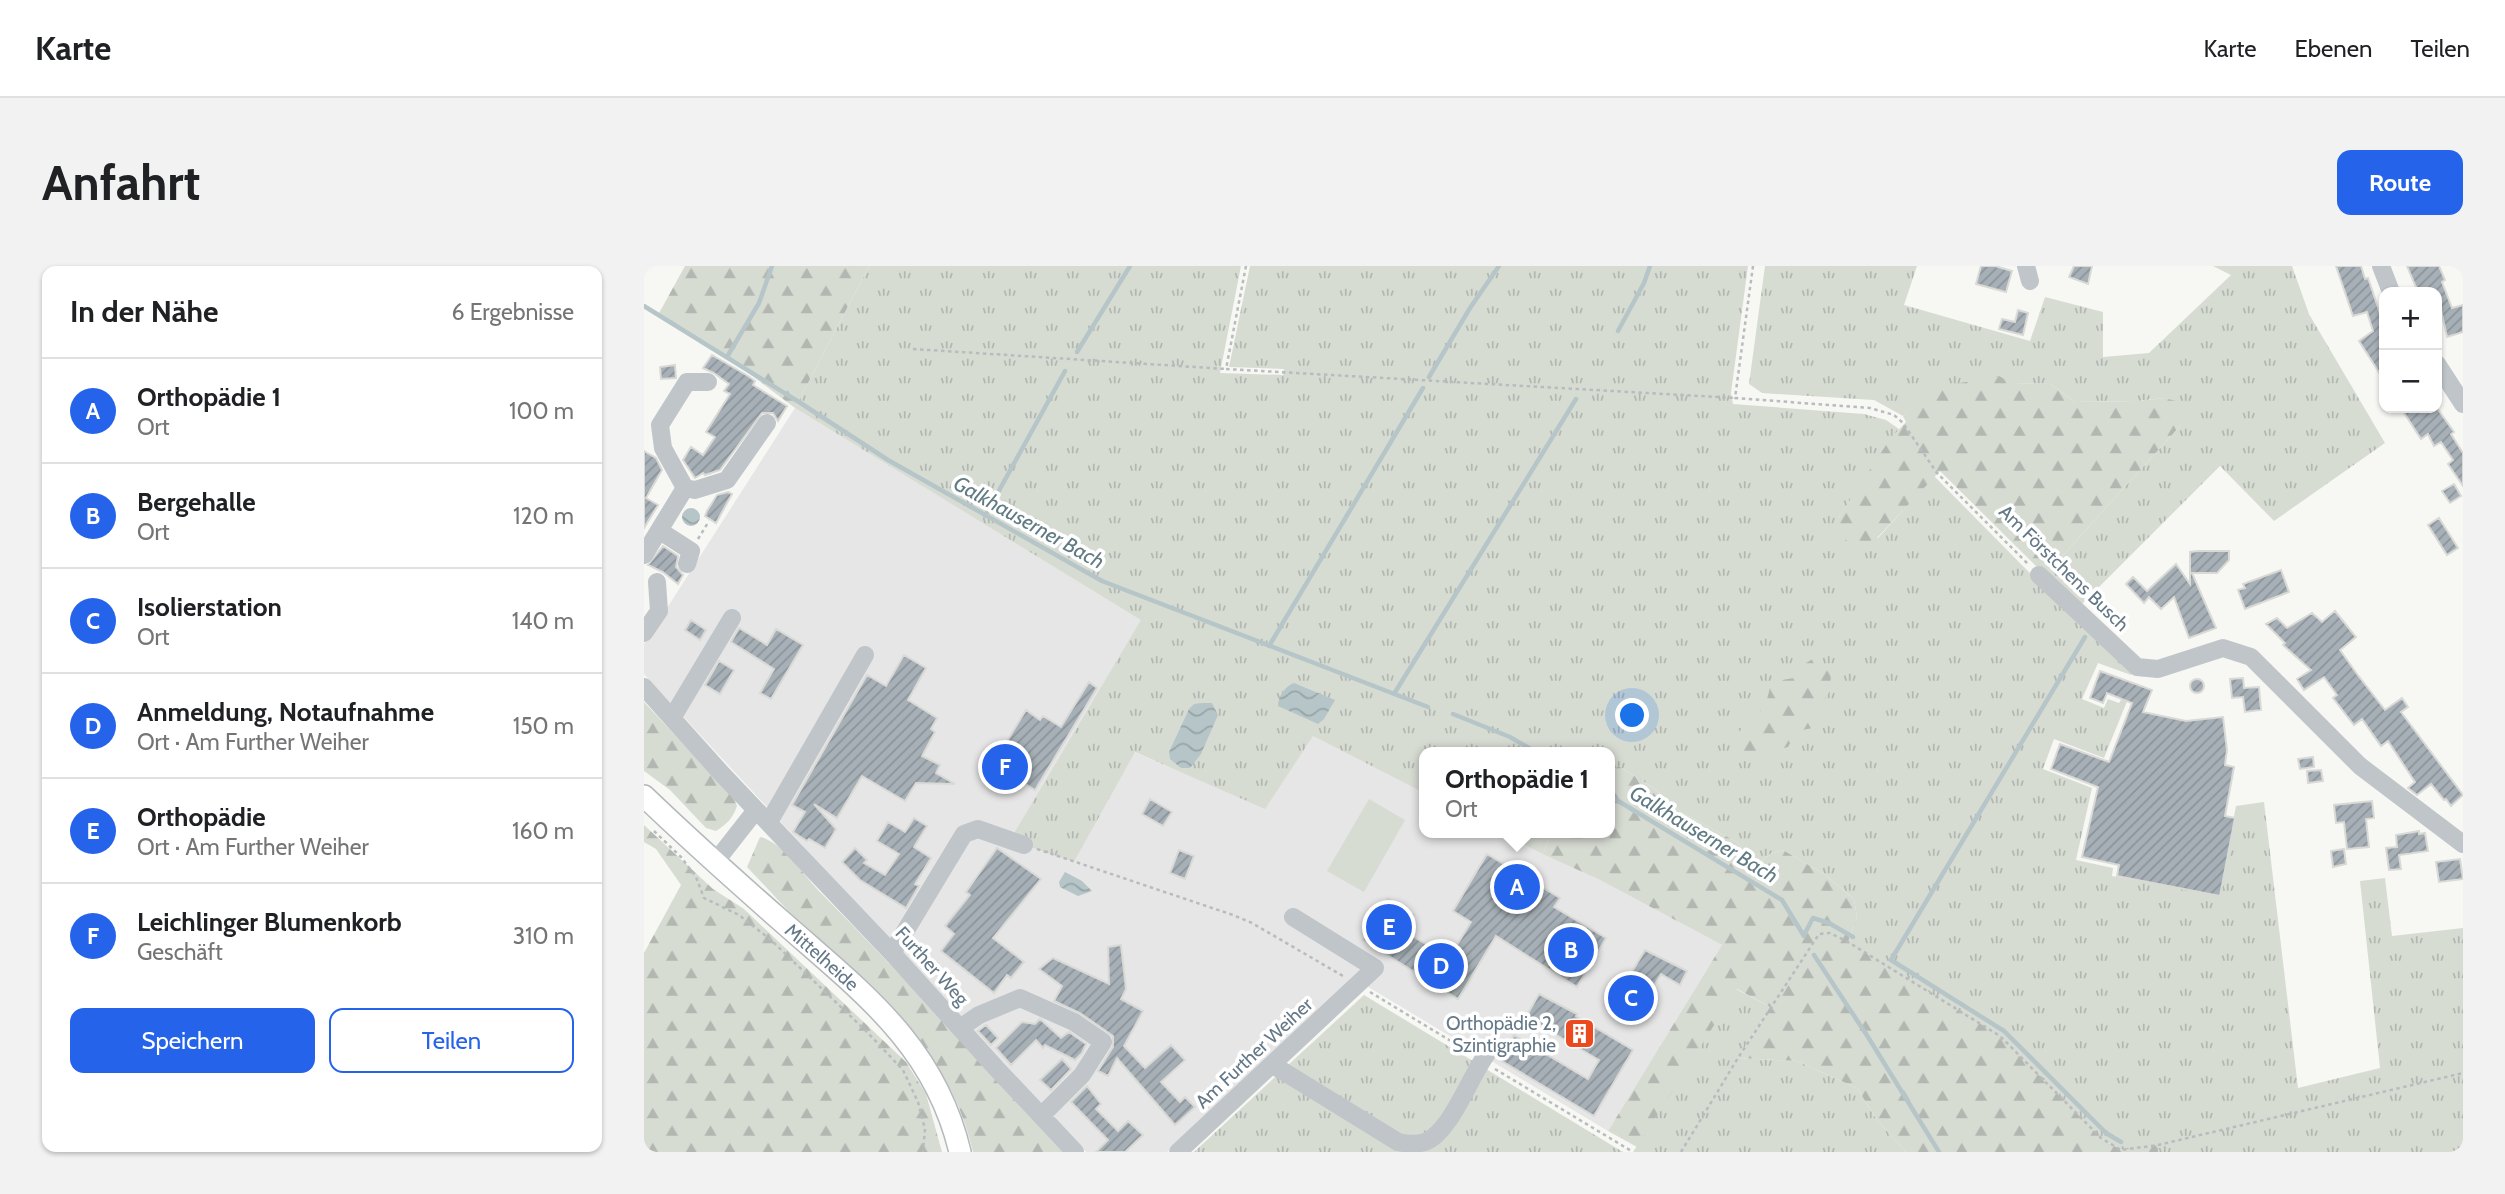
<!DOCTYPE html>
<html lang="de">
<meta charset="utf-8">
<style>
:root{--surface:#fff;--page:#f2f2f2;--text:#202124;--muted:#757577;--line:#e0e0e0;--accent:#2563eb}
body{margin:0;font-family:Cabin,sans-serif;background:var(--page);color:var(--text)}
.controls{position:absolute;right:21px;top:21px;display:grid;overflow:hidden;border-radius:14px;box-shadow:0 2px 5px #0004}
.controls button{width:63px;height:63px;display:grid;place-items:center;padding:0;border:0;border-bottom:2px solid var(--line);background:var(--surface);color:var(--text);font:35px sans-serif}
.you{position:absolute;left:989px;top:450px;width:24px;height:24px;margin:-18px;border:5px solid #fff;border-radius:50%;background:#1a73e8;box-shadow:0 0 0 10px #1a73e833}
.badge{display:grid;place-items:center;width:46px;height:46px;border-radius:50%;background:var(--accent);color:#fff;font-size:23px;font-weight:700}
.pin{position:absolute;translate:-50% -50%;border:4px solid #fff;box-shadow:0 2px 7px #0006}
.popup{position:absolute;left:775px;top:481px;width:196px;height:91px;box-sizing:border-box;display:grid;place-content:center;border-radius:14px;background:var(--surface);filter:drop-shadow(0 2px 5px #0005);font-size:23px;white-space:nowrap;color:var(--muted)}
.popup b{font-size:26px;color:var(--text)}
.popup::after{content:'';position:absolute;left:50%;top:100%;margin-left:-14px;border:14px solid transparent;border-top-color:var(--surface)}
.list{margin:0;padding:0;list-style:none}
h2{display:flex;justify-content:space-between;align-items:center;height:91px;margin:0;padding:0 28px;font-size:30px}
h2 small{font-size:23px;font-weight:400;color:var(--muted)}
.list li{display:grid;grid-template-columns:46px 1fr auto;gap:21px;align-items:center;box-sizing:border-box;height:105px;padding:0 28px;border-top:2px solid var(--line)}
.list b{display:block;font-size:26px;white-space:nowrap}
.list p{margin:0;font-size:23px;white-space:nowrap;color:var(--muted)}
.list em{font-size:23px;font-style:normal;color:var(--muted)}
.actions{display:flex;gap:14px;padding:21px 28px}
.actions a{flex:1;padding:16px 0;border:2px solid var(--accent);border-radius:14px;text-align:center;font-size:24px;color:var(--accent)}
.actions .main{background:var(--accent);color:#fff}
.map{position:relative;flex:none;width:1819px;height:886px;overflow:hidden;border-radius:14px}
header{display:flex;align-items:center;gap:42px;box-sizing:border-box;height:98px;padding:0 35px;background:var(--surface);border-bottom:2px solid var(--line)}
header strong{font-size:33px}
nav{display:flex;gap:38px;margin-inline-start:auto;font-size:24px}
.intro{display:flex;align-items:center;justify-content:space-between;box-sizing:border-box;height:168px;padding:0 42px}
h1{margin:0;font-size:49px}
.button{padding:18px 32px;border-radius:14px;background:var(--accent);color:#fff;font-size:24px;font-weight:700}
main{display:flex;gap:42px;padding:0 42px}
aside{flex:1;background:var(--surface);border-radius:14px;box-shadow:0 2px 5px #0004}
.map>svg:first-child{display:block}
.built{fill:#e5e6e5}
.grass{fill:url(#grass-tufts)}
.forest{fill:url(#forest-firs)}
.garden{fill:#d7dcd3}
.water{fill:url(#water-waves)}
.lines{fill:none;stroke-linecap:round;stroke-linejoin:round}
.stream{stroke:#b6c5c8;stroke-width:4.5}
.building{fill:url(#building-hatch);stroke:#d9d9d6;stroke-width:2}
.major-casing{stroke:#b3b9bd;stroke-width:24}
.path{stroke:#b8bcbf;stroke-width:2.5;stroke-dasharray:3.5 3.5;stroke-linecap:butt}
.minor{stroke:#c0c5c9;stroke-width:18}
.major{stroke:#fff;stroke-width:21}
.labels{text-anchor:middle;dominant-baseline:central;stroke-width:7;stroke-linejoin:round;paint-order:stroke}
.street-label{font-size:19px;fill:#647887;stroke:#fff}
.poi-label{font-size:19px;fill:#647887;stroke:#fff;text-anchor:end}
.water-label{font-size:21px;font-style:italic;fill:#607b83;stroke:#fff}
</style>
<header>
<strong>Karte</strong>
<nav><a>Karte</a><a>Ebenen</a><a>Teilen</a></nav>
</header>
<div class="intro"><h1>Anfahrt</h1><a class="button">Route</a></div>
<main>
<aside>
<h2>In der Nähe<small>6 Ergebnisse</small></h2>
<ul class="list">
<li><span class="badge">A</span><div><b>Orthopädie 1</b><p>Ort</p></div><em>100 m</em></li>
<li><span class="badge">B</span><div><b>Bergehalle</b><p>Ort</p></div><em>120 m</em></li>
<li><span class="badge">C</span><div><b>Isolierstation</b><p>Ort</p></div><em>140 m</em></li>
<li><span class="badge">D</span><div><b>Anmeldung, Notaufnahme</b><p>Ort · Am Further Weiher</p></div><em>150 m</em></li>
<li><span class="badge">E</span><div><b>Orthopädie</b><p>Ort · Am Further Weiher</p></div><em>160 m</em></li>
<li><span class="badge">F</span><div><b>Leichlinger Blumenkorb</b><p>Geschäft</p></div><em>310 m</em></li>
</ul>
<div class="actions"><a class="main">Speichern</a><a>Teilen</a></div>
</aside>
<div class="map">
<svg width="1819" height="886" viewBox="0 0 1819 886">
<defs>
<pattern id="grass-tufts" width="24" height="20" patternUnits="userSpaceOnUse" patternTransform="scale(1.75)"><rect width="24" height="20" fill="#d7dcd3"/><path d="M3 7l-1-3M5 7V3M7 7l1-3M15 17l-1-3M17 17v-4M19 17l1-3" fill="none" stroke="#b2b7b1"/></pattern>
<pattern id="forest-firs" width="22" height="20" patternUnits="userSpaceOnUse" patternTransform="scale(1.75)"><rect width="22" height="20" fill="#d7dcd3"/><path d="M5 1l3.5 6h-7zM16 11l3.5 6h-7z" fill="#b2b7b1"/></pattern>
<pattern id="water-waves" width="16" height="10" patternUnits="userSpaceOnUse" patternTransform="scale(1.75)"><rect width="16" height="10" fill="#b6c5c8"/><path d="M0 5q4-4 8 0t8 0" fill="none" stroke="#98a5a8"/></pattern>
<pattern id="building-hatch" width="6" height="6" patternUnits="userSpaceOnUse" patternTransform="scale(1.75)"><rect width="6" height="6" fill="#a6b0b6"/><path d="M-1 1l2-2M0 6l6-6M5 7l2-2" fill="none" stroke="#8b949a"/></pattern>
</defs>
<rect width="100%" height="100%" fill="#f7f7f4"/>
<!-- built -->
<path class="built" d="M151 142 498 354 367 574 430 596 490 486 535 505 669 470 780 527V567H858L954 613 1078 679 964 865 711 713 523 886H442L0 408V378Z"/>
<!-- grass -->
<path class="grass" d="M225 0H597L576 107 639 109 640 103 585 101 606 0H1104L1087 127 1089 138 1220 148 1242 154 1255 163 1194 252 1234 272 1290 210 1448 370 1489 404 1487 409 1454 397 1438 433 1460 442 1464 433 1475 437 1479 431 1484 433 1460 492 1410 473 1399 503 1448 522 1432 594 1469 602 1468 610 1575 629 1592 540 1620 536 1654 822 1736 802 1716 615 1741 612 1748 670 1819 662V886H1514V880L1477 884 1457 872 1204 676 1213 651 1210 633 1180 608 1139 584 1126 588 1111 600 1093 576 1037 546 1011 523 975 500 966 505V486H780V527L669 470 621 543 491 486 430 596 366 574 497 354 151 142Z
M1121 0H1273L1260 39 1386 75 1401 31 1459 46V91L1505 87 1587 9 1569 0H1648L1665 48 1741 177 1630 255 1576 200 1436 340 1401 309 1536 160 1520 132 1493 135 1431 136 1406 118 1368 117 1270 140 1259 150 1230 134 1118 127 1105 118Z
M858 567H907L899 588Z
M1092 723 1126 741 1094 792 1153 795 1213 822 1233 854 1262 886H989Z
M720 729 979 886H550Z"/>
<!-- forest -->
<path class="forest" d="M41 0H225L151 142 83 91 14 49Z
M1355 110 1368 117 1406 118 1431 136 1493 135 1520 132 1540 137 1536 160 1401 309 1296 205 1234 271 1217 280 1197 272 1194 252 1246 173 1262 156 1259 150 1288 122Z
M1172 391 1187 407 1186 425 1177 438 1174 461 1153 465 1144 481C1127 485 1112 489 1095 487L1091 476 1099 459C1115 452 1124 437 1126 420L1135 419 1138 414 1156 411 1162 397Z
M0 436 90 532 93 540C89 552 83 558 72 565L62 562 26 524 0 505Z
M975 500 1011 523 1037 546 1093 576 1111 600 1126 588 1139 584 1180 608 1210 633 1213 651 1204 676 1356 770 1457 872 1477 884 1514 879V886H1262L1233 854 1213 822 1153 795 1094 792 1126 741 1093 723 993 881 964 865 1078 679 954 613 899 588 907 567H966V505Z
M0 559 69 623 100 643 262 796 282 828 298 886H0V687L37 619 12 583 0 576Z
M116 571C142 578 159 610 178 628 261 713 341 799 422 886H329C307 790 248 746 181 682 154 657 129 628 103 601Z"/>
<!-- garden -->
<path class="garden" d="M725 533 761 554 720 626 683 605Z"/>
<!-- water -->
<path class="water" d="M38 251a9 9 0 1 1 18 0a9 9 0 1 1-18 0Z
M650 417 691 434 680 453 674 458 634 440C634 431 641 420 650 417Z
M558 437H568L574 449 557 488 546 502H537L526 493 525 486 545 443 550 438Z
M421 606 438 615 448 625 434 630 416 621 415 616Z"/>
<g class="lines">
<!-- stream -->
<path class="stream" d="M0 40 155 136 244 194 458 315 784 441
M974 65 1000 17 1006 0
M433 86 486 0
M83 91 115 37 128 0
M785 111 826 42 855 0
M341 250 421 105
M1441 371 1247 694 1360 765 1462 867 1477 876
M625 380 779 122
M750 428 932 133
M809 448 866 471 892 486
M966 530 1138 634 1160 670
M1160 669 1169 652 1185 657 1209 671
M1170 689 1224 771 1295 886"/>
</g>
<!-- building -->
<path class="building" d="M1337 0H1351L1368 5 1362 26 1332 18Z
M1430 0H1448L1444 18 1425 11Z
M1692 0H1717L1721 13 1724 12 1740 59V114L1715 75 1729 65 1723 46 1709 50Z
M1763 0H1795L1801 14 1798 16 1808 42 1819 39V66L1803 71 1793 26H1774Z
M1374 44 1384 47 1379 69 1355 63 1358 53 1371 56Z
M68 89 104 110 111 115 109 119 143 140 134 155 129 147H118L76 204 61 209 59 207 51 212 39 194 47 181 59 189 71 171 62 166 86 128 80 125 85 118 70 107 59 102Z
M31 99 32 112 17 113 16 101Z
M1757 142H1793L1810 166 1807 168 1819 187V220L1804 198 1809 194 1797 176 1790 180 1784 168 1777 173Z
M0 185 12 192 18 204 2 232 14 239 0 262Z
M1810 218 1817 230 1806 237 1798 225Z
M84 226 88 228 72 257 61 250 63 245 73 229Z
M1795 252 1814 282 1803 289 1784 259Z
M19 280 34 290 32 301 39 309 34 318 19 306 4 299Z
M1554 285H1585V294L1573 307H1548L1572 362 1545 372 1530 331 1517 343 1505 331 1500 337 1482 318 1489 311 1503 325 1532 298 1546 318V286Z
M1637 304 1645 326 1601 343 1594 324 1601 322 1599 318Z
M1691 345 1712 371 1696 384 1713 408 1741 444 1758 432 1764 441 1757 446 1819 529 1807 540 1802 533 1800 534 1787 518 1773 529 1764 522 1771 516 1744 475 1737 480 1718 453 1710 459 1689 432 1693 429 1680 411 1660 424 1653 413 1667 404 1639 379 1641 377 1622 358 1633 352 1643 362 1668 347 1678 356Z
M47 354 62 364 56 374 41 364Z
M95 362 123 379 132 363 159 379 127 433 116 427 130 403 87 376Z
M260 389 282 402 264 434 293 452 287 463 291 466 278 490 296 499 292 507 311 518 272 517 261 535 218 510 193 552 170 538 192 563 181 582 165 573 163 575 149 566 161 546 148 539 223 409 242 420Z
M75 395 90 404 76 428 61 419Z
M1456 405 1508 424 1499 446 1542 455 1579 451 1583 484 1581 499 1590 501 1581 550 1591 552 1576 630 1473 610 1475 599 1438 591 1454 521 1407 503 1416 478 1465 496 1488 437 1463 427 1459 437 1446 432Z
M1599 412 1600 422 1615 421 1617 444 1601 446 1599 431 1588 432 1586 413Z
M1546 420a7 7 0 1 1 14 0a7 7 0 1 1-14 0Z
M445 416 453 422 391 524 349 498 382 444 396 454 399 450 417 461Z
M1669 491 1670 501 1656 503 1654 493Z
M1677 504 1679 515 1664 517 1663 505Z
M506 533 528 546 519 560 498 548Z
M1728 535 1730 552 1722 553 1725 581 1703 583 1700 556 1692 557 1690 539Z
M270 552 283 560 270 581 287 592 271 618 275 620 262 642 216 614 198 596 211 582 223 594 220 597 241 609 255 588 233 575 244 556 261 566Z
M1775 565V568L1781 567 1784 585 1755 589 1757 603 1745 604 1742 582 1753 581 1752 569Z
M353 582 397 613 349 672 380 696 367 712 363 709 350 727 297 685 310 668 301 660 326 629 322 626Z
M1700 583 1702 598 1689 601 1687 585Z
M535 584 550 590 541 613 526 607Z
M843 588 916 632 910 641 962 672 933 721 852 670 814 733 719 674 744 633 770 649 760 665 805 692 827 656 809 645Z
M1816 593 1819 613 1795 616 1792 596Z
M477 679 482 723 477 733 499 745 480 780 501 802 527 779 541 794 517 816 536 836 541 831 551 841 531 859 473 792 464 810 454 805 469 781V770L436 747 410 735 418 720 395 703 409 692 465 718 464 681Z
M1001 684 1043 705 1036 719 1017 708 989 754 967 741Z
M895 728 933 748 932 750 989 784 950 850 856 794 870 769 944 813 955 794 882 751Z
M396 753 417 772 425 766 442 778 438 787 431 794 401 779 399 782 392 774 367 799 352 782 378 756 391 758Z
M342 759 354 772 347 779 334 765Z
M418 793 427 803 407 824 396 814Z
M443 820 457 838 452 843 474 865 484 855 499 869 481 886H452L464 874 427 836Z"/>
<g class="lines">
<defs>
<g id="major">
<path id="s1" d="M0 530C46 574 94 617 142 659 219 727 291 780 316 886"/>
</g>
</defs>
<!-- major casing -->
<use href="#major" class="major-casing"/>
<!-- path -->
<path class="path" d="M602 0 582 103 1091 132
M1109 0 1091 132 1226 142 1250 149 1259 157 1293 207 1385 299
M269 83 582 103
M54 273 65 255
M10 565 37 591 52 611 60 632 95 649 127 674 223 766 259 804 274 836 281 863 279 886
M393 583 589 649 608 657 699 710
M726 726 825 786
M851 803 989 886
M1037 886 1094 792 1175 668 1186 667 1204 676 1356 770 1457 872 1477 884 1514 879 1819 807"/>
<!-- minor -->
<path class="minor" d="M1382 0 1386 15
M1737 0 1747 26
M1793 98 1819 138
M64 116H43L16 159 19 182 41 222 51 224 83 214 123 157
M16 265 47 285 43 298
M0 289 41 222
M1395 309 1493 401 1514 403 1579 382 1607 391 1716 500 1819 578
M0 367 15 345 13 316
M0 421 78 508 248 687 353 803 431 886
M28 452 88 352
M125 556 221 389
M72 595 112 544
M248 687 320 568 334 563 380 579
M316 762 335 749 376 732 430 756 459 776 438 809 397 850
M629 799 754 876C763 878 771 879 781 876 806 867 826 811 842 789
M534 886 731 702 649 651"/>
<!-- major -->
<use href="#major" class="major"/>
</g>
<!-- icons -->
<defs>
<symbol id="building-square" viewBox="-11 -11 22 22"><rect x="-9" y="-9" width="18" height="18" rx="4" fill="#ed491f" stroke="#fff"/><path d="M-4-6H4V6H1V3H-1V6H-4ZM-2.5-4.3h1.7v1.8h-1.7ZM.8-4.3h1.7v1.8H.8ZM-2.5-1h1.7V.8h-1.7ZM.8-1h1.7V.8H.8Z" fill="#fff"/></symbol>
</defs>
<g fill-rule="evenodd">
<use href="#building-square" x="918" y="750" width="35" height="35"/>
</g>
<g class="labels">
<!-- street labels -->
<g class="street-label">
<text transform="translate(1420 302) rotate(44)">Am Förstchens Busch</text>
<text stroke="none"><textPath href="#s1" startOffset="240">Mittelheide</textPath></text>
<text transform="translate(288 700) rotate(48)">Further Weg</text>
<text transform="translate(610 787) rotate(-43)">Am Further Weiher</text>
</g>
<!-- poi labels -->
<g class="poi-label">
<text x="912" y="757">Orthopädie 2,<tspan x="912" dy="22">Szintigraphie</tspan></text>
</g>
<!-- water labels -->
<g class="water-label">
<text transform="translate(385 256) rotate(29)">Galkhauserner Bach</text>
<text transform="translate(1060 568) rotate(31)">Galkhauserner Bach</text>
</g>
</g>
</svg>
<div class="controls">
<button>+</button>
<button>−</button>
</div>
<div class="you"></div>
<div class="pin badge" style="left:873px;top:621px">A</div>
<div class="popup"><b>Orthopädie 1</b>Ort</div>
<div class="pin badge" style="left:927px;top:684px">B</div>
<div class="pin badge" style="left:987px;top:732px">C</div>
<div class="pin badge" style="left:797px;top:700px">D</div>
<div class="pin badge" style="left:745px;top:661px">E</div>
<div class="pin badge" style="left:361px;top:501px">F</div>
</div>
</main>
